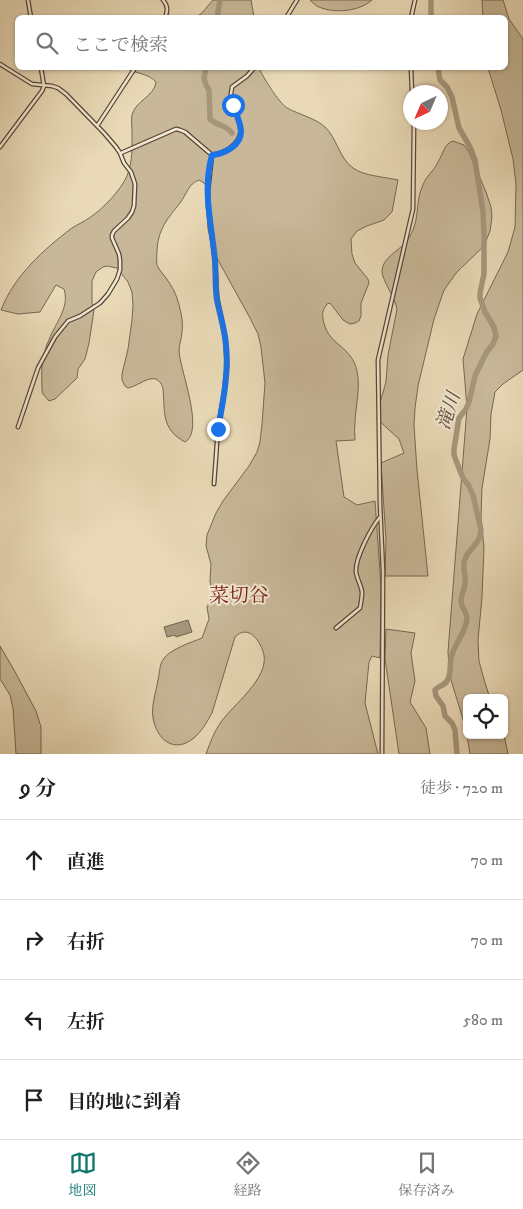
<!DOCTYPE html>
<html lang="ja">
<meta charset="utf-8">
<style>
:root{--surface:#fff;--page:#f2f2f2;--text:#202124;--muted:#757577;--line:#e0e0e0;--accent:#0f766e}
body{margin:0;font-family:"IM FELL DW Pica","Noto Serif JP",serif;background:var(--page);color:var(--text)}
.controls{position:absolute;right:15px;bottom:15px;display:grid;overflow:hidden;border-radius:8px;box-shadow:0 1px 4px #0004}
.controls button{width:45px;height:45px;display:grid;place-items:center;padding:0;border:0;border-bottom:1px solid var(--line);background:var(--surface);color:var(--text);font:25px sans-serif}
.compass{position:absolute;left:403px;top:85px;width:45px;height:45px;border-radius:50%;background:var(--surface);box-shadow:0 1px 4px #0004;rotate:224deg}
.stop{position:absolute;width:15px;height:15px;margin:-11px;border:4px solid #1a73e8;border-radius:50%;background:#fff}
.stop.end{background:#1a73e8;border-color:#fff;box-shadow:0 1px 5px #0008}
.list{margin:0;padding:0;list-style:none}
h2{display:flex;justify-content:space-between;align-items:center;height:65px;margin:0;padding:0 20px;font-size:21px}
h2 small{font-size:16px;font-weight:400;color:var(--muted)}
.list li{display:grid;grid-template-columns:32px 1fr auto;gap:15px;align-items:center;box-sizing:border-box;height:80px;padding:0 20px;border-top:1px solid var(--line)}
.list b{display:block;font-size:19px;white-space:nowrap}
.list em{font-size:16px;font-style:normal;color:var(--muted)}
.icon{flex:none;width:28px;height:28px;fill:none;stroke:currentColor;stroke-width:2;stroke-linecap:round;stroke-linejoin:round}
.map{position:relative;flex:none;width:523px;height:754px;overflow:hidden}
.search{position:absolute;background:var(--surface);box-shadow:0 1px 4px #0004;left:15px;right:15px;top:15px;height:55px;display:flex;align-items:center;gap:12px;box-sizing:border-box;padding:0 18px;border-radius:8px;color:var(--muted);font-size:19px}
.sheet{height:385px;background:var(--surface)}
nav{display:flex;justify-content:space-around;align-items:center;box-sizing:border-box;height:70px;border-top:1px solid var(--line);background:var(--surface);font-size:14px;color:var(--muted)}
nav a{display:grid;justify-items:center;gap:2px}
nav .on{color:var(--accent)}
.map>svg:first-child{display:block}
.green{fill:#c8b899;stroke:#766752}
.water{fill:#a6977c;stroke:#72634f}
.lines{fill:none;stroke-linecap:round;stroke-linejoin:round}
.river{stroke:#a6977c;stroke-width:5.5}
.minor-casing{stroke:#564736;stroke-width:5}
.minor{stroke:#f1e6d0;stroke-width:2.5}
.route{stroke:#1a73e8;stroke-width:6}
.labels{text-anchor:middle;dominant-baseline:central;stroke-width:4;stroke-linejoin:round;paint-order:stroke}
.water-label{font-size:19px;font-style:italic;fill:#594a39;stroke:#f1e6d0}
.quarter-label{font-size:20px;fill:#7a1f14;stroke:#f1e6d0}
</style>
<div class="map">
<svg width="523" height="754" viewBox="0 0 523 754">
<rect width="100%" height="100%" fill="#e9d9b6"/>
<filter id="stains"><feTurbulence type="fractalNoise" baseFrequency=".004" numOctaves="4"/><feColorMatrix values="0 0 0 0 .2 0 0 0 0 .09 0 0 0 0 .02 0 0 0 .5 -.17"/></filter>
<radialGradient id="worn" r=".72"><stop offset=".6" stop-color="#630" stop-opacity="0"/><stop offset="1" stop-color="#630" stop-opacity=".3"/></radialGradient>
<!-- green -->
<path class="green" d="M213 0H251L254 17H195L201 14Z
M310 0H372C360 11 335 14 319 7 316 6 313 3 310 0Z
M482 0H503L509 19 523 39V370L503 384 495 392 491 414 490 439 482 488 481 517 484 548 482 597 478 640 479 661 485 683 490 698H467V732L451 680 449 669 448 652 467 408 463 359 477 314 508 252 515 227 516 184 513 159 501 110 488 68H506V18L483 17Z
M126 68H259C263 77 279 103 287 108 298 114 317 119 325 127 337 138 339 158 353 168 364 176 385 177 398 180L392 212 384 220 367 226 357 231 351 239 352 254 355 263 368 279 369 283 361 303V316L359 321 355 323 350 324 348 323 343 320 330 303 327 304C323 310 322 312 323 319 327 343 345 344 354 362 363 381 355 405 355 424 354 430 355 435 355 440L336 441 344 497 357 505 375 501 381 586 380 658 372 656 369 662 365 703 378 754H206C210 743 214 732 221 722 234 704 268 679 264 655 261 642 249 623 235 637L212 713C207 722 202 731 194 738 174 754 157 740 153 718 151 706 156 692 158 680 160 672 159 665 164 658 173 648 190 643 202 638L209 619 207 607 213 595 210 582 211 564 206 546 207 535 216 513 223 501 249 466 257 452 260 442 262 424 265 383 261 347 258 334 250 318 213 251 208 229 207 213 208 189 204 183 199 180C188 184 187 194 180 203 168 218 158 229 157 250 157 254 156 261 157 265 159 270 165 276 168 281 174 289 178 299 180 309 182 316 183 324 182 332 182 338 179 344 179 351 180 370 205 431 185 442 161 429 165 412 163 388 156 368 140 386 128 388L125 386 122 380V374L128 349 132 320 133 305 132 292 128 282 117 268 107 266 103 267 96 272 92 281V303L94 310 89 343 85 359 78 369 77 378 55 399 49 401 43 394 42 390C42 380 41 368 43 358 45 352 46 345 49 340 55 323 70 308 64 289L56 285 40 312 18 314 1 310C14 276 44 249 72 228 78 224 84 222 89 218 102 210 121 190 127 176 133 161 132 146 132 131 132 126 131 120 132 115 135 101 155 96 156 82 148 73 136 74 126 68Z
M453 141 464 145 469 152 486 192 491 207 492 217 490 231 484 246 457 272 444 290 434 319 418 386 415 408 414 425 417 470 428 576H385L386 540 381 463 404 453 399 439 377 419 379 406 386 382 388 355 397 309C395 297 381 279 382 270 383 258 398 251 405 243 408 240 411 235 413 230 419 216 416 199 423 185 426 176 434 171 438 162 443 154 444 144 453 141Z
M386 629 415 633 411 653 415 681 410 702 426 728 430 754H399L385 659Z
M0 646 14 670 36 711 41 727V754H16L13 708 10 695 0 679Z
M467 735H504L508 754H470Z"/>
<!-- water -->
<path class="water" d="M188 620 192 632 176 637 175 635 167 637 164 627Z"/>
<g class="lines">
<!-- river -->
<path class="river" d="M431 0V18
M217 18 220 0
M206 68 204 78 206 85 209 90 210 119C217 126 227 125 232 133
M438 68 440 80 447 87 452 97 459 128 470 147 475 160 483 212 484 235V274L480 293V298L485 312 494 327 496 336 493 344 486 353 475 376 469 402 466 409 459 418 454 449V455L457 463 463 478 469 486 473 495 481 530C481 545 465 550 464 563 463 570 466 576 465 583 465 589 461 595 461 601 461 608 468 613 467 619 466 632 455 643 452 655 449 663 452 674 447 681 444 686 438 686 435 690L436 696 443 706 445 716 452 723 455 730 457 754"/>
<defs>
<path id="minor" d="M28 0 31 18
M163 0C168 6 168 10 165 18
M286 18 297 0
M411 18 415 0
M0 64 32 84 52 86 58 88 66 94 104 133 116 147 120 153 124 163 131 172 135 184 134 206 132 212 128 218 114 231 112 235V238L119 254 120 260V270L117 279 108 294 100 303 80 316 68 321 55 337 38 368 18 427
M411 68 412 92
M97 126 135 68
M0 147 42 91 44 86 41 68
M121 153 176 129 180 130 185 132 212 155C219 154 224 153 230 148 253 131 231 115 231 94 231 92 232 89 232 87L247 76 254 68
M212 155 208 191V206L215 261 217 297 225 337 227 365 224 393 218 429 214 484
M336 628 360 608C361 603 362 597 362 592 361 585 357 579 356 572 355 558 371 528 380 517
M382 754 383 571 380 504 378 360 413 209 414 122"/>
</defs>
<!-- minor casing -->
<use href="#minor" class="minor-casing"/>
<!-- minor -->
<use href="#minor" class="minor"/>
</g>
<g class="lines">
<!-- route -->
<path class="route" d="M218 429C223 401 229 373 226 345 225 330 220 315 217 300 215 287 216 274 215 261 212 226 202 190 212 155 223 154 241 146 241 132 241 123 236 113 233 105"/>
</g>
<g class="labels">
<!-- water labels -->
<g class="water-label">
<text transform="translate(449 411) rotate(-72)">滝川</text>
</g>
<!-- quarter labels -->
<g class="quarter-label">
<text x="239" y="596">菜切谷</text>
</g>
</g>
<rect width="100%" height="100%" filter="url(#stains)"/>
<rect width="100%" height="100%" fill="url(#worn)"/>
</svg>
<div class="controls">
<button><svg class="icon" aria-label="locate" viewBox="0 0 24 24"><circle cx="12" cy="12" r="6"/><path d="M12 2v4M12 18v4M2 12h4M18 12h4"/></svg></button>
</div>
<svg class="compass" viewBox="-18 -18 36 36"><path d="M0-13l5 13h-10z" fill="#e53935"/><path d="M0 13l5-13h-10z" fill="#757577"/></svg>
<div class="stop" style="left:233px;top:105px"></div>
<div class="stop end" style="left:218px;top:429px"></div>
<div class="search"><svg class="icon" aria-label="search" viewBox="0 0 24 24"><circle cx="10" cy="10" r="6"/><path d="M15 15l6 6"/></svg>ここで検索</div>
</div>
<section class="sheet">
<h2>9 分<small>徒歩 · 720 m</small></h2>
<ul class="list">
<li><svg class="icon" aria-label="ahead" viewBox="0 0 24 24"><path d="M12 20V5M6 11l6-6 6 6"/></svg><div><b>直進</b></div><em>70 m</em></li>
<li><svg class="icon" aria-label="right" viewBox="0 0 24 24"><path d="M7 20v-9h11M14 6l5 5-5 5"/></svg><div><b>右折</b></div><em>70 m</em></li>
<li><svg class="icon" aria-label="left" viewBox="0 0 24 24"><path d="M17 20v-9H6M10 6l-5 5 5 5"/></svg><div><b>左折</b></div><em>580 m</em></li>
<li><svg class="icon" aria-label="arrive" viewBox="0 0 24 24"><path d="M6 21V4h12l-3 4 3 4H6"/></svg><div><b>目的地に到着</b></div></li>
</ul>
</section>
<nav>
<a class="on"><svg class="icon" aria-label="map" viewBox="0 0 24 24"><path d="M3 6l6-2 6 2 6-2v14l-6 2-6-2-6 2zM9 4v14M15 6v14"/></svg>地図</a>
<a><svg class="icon" aria-label="directions" viewBox="0 0 24 24"><path d="M12 3l9 9-9 9-9-9zM9 14v-3h6M13 9l2 2-2 2"/></svg>経路</a>
<a><svg class="icon" aria-label="saved" viewBox="0 0 24 24"><path d="M7 4h10v16l-5-4-5 4z"/></svg>保存済み</a>
</nav>
